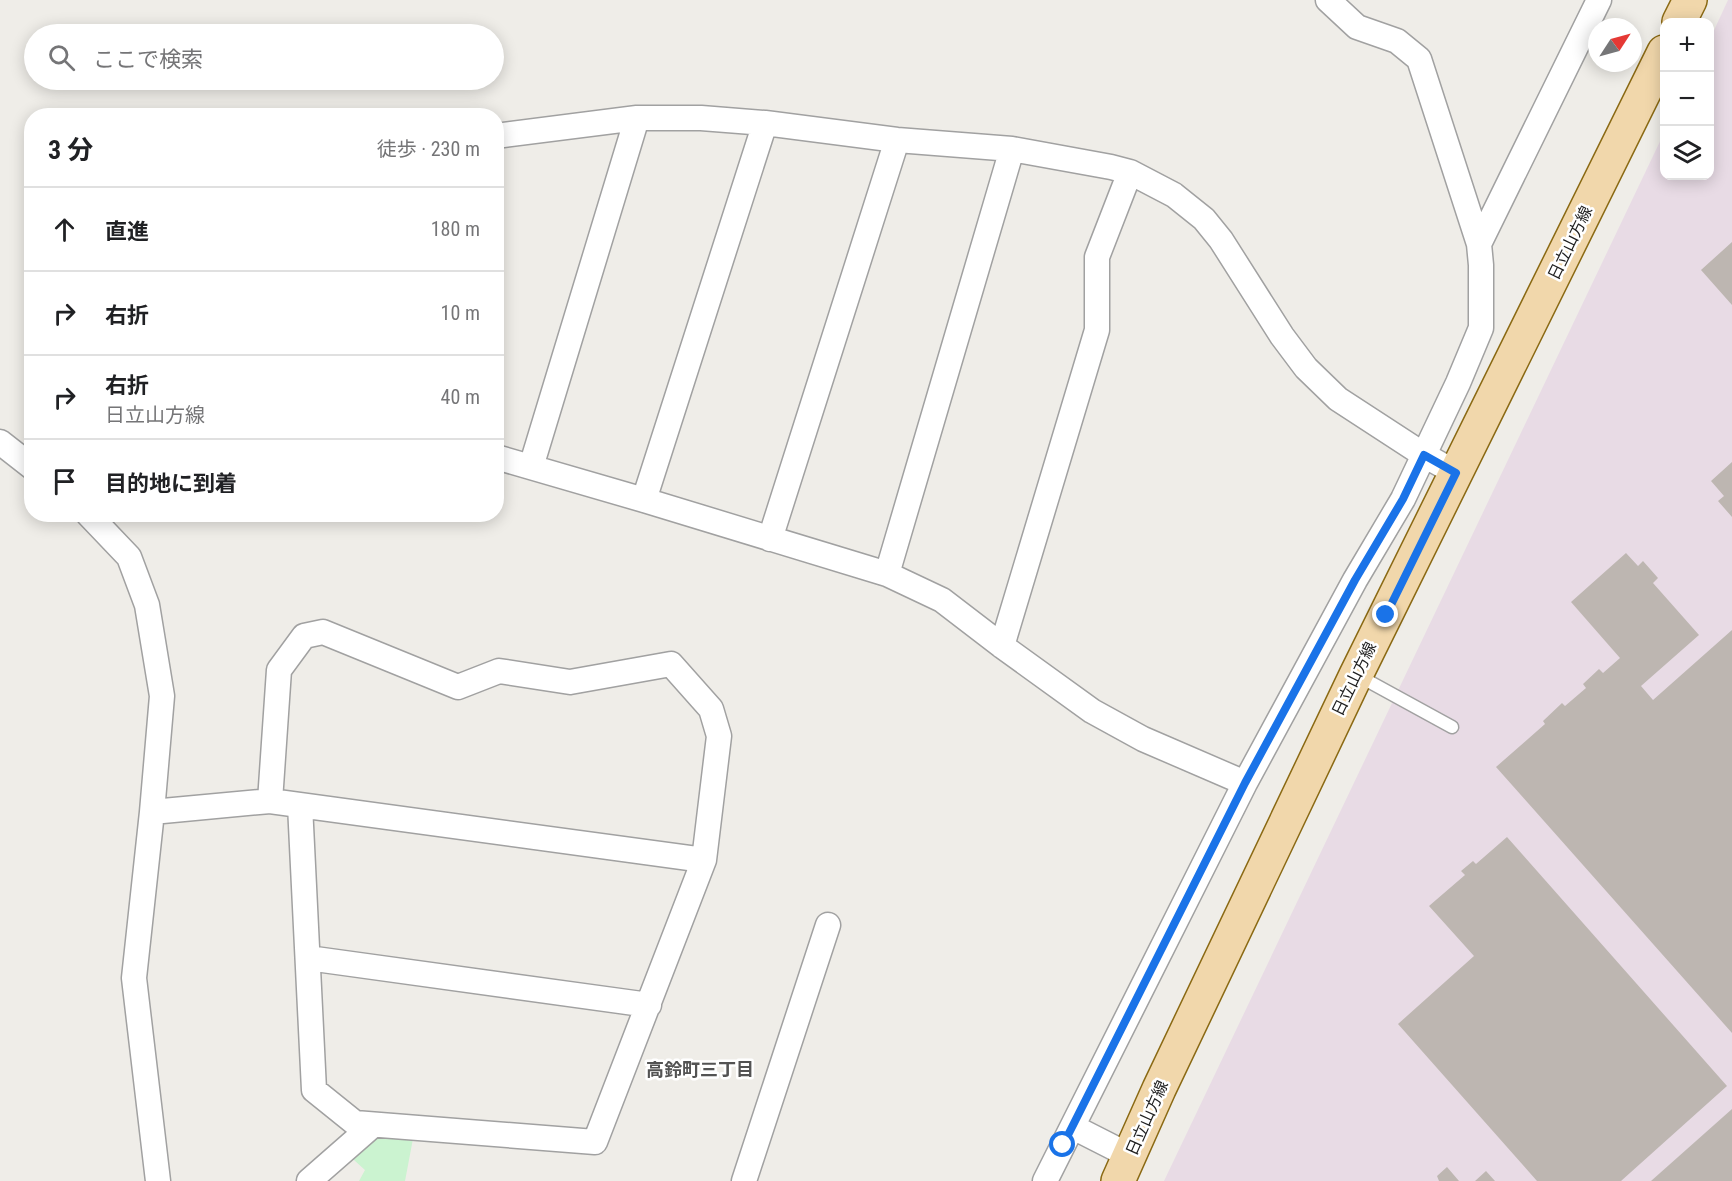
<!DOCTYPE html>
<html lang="ja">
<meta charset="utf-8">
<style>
:root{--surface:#fff;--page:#f2f2f2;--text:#202124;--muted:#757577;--line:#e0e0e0}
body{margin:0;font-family:"Roboto Condensed","Noto Sans JP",sans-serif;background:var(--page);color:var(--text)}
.controls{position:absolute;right:18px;top:18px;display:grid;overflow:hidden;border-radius:12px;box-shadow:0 3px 15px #0003}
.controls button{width:54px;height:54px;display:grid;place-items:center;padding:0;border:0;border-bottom:2px solid var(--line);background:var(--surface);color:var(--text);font:30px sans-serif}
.compass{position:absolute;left:1588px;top:18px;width:54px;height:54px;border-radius:50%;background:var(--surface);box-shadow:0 3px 15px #0003;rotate:54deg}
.stop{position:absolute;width:18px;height:18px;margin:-14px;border:4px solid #1a73e8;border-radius:50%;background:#fff}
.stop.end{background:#1a73e8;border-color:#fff;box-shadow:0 2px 6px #0008}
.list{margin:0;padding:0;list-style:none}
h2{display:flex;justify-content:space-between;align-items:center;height:78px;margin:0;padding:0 24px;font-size:26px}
h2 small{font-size:20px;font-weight:400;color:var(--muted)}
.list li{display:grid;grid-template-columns:39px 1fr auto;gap:18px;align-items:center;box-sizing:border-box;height:84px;padding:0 24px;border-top:2px solid var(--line)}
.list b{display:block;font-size:22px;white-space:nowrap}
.list p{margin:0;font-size:20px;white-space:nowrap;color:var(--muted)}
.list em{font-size:20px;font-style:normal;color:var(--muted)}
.icon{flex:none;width:33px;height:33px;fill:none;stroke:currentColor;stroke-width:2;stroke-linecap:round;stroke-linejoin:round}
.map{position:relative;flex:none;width:1732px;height:1181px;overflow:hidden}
.search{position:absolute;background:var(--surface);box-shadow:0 3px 15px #0003;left:24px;top:24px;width:480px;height:66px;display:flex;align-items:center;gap:15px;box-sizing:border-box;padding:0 21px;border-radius:33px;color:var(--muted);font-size:22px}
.panel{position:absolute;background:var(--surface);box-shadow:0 3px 15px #0003;left:24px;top:108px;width:480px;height:414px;border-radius:24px}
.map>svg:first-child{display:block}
.industrial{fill:#e8dbe5}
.park{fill:#cbf3d0}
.building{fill:#bdb6b1}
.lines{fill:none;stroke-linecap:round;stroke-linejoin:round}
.service-casing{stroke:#a1a1a1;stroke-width:15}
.minor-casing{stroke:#a1a1a1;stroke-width:27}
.primary-casing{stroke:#8a6913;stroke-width:36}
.service{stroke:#fff;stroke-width:12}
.minor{stroke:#fff;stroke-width:24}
.primary{stroke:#f1d7ab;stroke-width:33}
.route{stroke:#1a73e8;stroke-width:8}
.labels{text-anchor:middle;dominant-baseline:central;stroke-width:5;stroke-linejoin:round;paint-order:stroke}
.street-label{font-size:16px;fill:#202020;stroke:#fff}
.neighbourhood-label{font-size:18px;font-weight:bold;fill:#535353;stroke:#fff}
</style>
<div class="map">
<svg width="1732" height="1181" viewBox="0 0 1732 1181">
<rect width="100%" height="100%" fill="#efede8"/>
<!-- industrial -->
<path class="industrial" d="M1728 0H1732V1181H1164L1664 133V176H1710V39Z"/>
<!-- park -->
<path class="park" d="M373 1125 415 1128 405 1181H359L365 1170 344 1151Z"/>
<!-- building -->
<path class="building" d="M1732 242V305L1701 270Z
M1732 462V517L1718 501 1724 496 1711 481Z
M1626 553 1638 566 1643 561 1658 578 1653 583 1699 635 1641 686 1653 700 1732 630V1033L1496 767 1545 724 1543 721 1562 703 1565 706 1586 688 1583 684 1599 669 1603 673 1620 658 1571 602Z
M1507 837 1727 1086 1621 1181H1537L1398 1024 1474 956 1429 906 1465 875 1461 871 1473 861 1476 864Z
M1732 1109V1181H1651Z
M1447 1167 1459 1181H1439L1437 1176Z
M1486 1171 1495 1181H1475Z"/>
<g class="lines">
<defs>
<path id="service" d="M1357 675 1452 727"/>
<path id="minor" d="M1328 0 1357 27 1397 41 1419 59 1479 244
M496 136 637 118H701L765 123 897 140 1012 149 1111 167 1130 172 1174 195 1204 219 1221 240 1282 336 1306 368 1338 399 1424 455 1456 473
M0 442 32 467
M496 457 644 500 887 574 942 600 1002 646 1092 711 1143 739 1245 783
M531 467 637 118
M644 500 765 123
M88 514 129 557 147 605 162 696 152 812 134 978 158 1181
M770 539 897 140
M887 574 1012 149
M1002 646 1097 330V257L1130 172
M270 801 279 670 304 636 323 632 458 687 499 671 570 682 671 664 711 709 719 736 704 860 595 1142 355 1123 314 1090 300 805
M152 812 270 801 704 860
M308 958 649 1005
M1073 1127 1130 1156
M309 1181 373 1125
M744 1181 828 925
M1045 1181 1245 783 1355 580 1403 499 1458 383 1481 328V265L1479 244 1599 0"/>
<path id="primary" d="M1679 22 1690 0
M1118 1181 1159 1089 1356 675 1664 52"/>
</defs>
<!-- service casing -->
<use href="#service" class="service-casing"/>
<!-- minor casing -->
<use href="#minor" class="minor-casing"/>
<!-- primary casing -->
<use href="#primary" class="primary-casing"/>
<!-- service -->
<use href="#service" class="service"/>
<!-- minor -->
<use href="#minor" class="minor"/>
<!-- primary -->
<use href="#primary" class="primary"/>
</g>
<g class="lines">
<!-- route -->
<path class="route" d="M1063 1145 1245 783 1355 580 1403 499 1424 455 1456 473 1386 615"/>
</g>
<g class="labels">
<!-- street labels -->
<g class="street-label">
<text transform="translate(1570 243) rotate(-64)">日立山方線</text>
<text transform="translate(1354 679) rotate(-64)">日立山方線</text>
<text transform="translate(1147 1118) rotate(-66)">日立山方線</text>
</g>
<!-- neighbourhood labels -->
<g class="neighbourhood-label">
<text x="700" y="1069">高鈴町三丁目</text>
</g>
</g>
</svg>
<div class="controls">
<button>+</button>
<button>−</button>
<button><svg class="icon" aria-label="layers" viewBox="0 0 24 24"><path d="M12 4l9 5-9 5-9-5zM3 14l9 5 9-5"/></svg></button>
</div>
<svg class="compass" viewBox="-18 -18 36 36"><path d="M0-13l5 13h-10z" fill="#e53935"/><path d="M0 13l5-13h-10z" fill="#757577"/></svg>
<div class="stop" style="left:1063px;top:1145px"></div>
<div class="stop end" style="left:1386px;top:615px"></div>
<div class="search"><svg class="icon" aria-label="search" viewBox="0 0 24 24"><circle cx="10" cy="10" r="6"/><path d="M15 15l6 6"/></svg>ここで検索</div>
<section class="panel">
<h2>3 分<small>徒歩 · 230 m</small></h2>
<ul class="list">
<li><svg class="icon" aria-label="ahead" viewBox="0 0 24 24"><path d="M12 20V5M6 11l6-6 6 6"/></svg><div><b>直進</b></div><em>180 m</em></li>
<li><svg class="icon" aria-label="right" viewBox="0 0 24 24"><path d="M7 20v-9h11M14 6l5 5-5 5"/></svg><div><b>右折</b></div><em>10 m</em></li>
<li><svg class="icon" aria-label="right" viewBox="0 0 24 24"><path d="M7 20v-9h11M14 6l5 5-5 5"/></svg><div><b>右折</b><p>日立山方線</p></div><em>40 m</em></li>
<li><svg class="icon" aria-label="arrive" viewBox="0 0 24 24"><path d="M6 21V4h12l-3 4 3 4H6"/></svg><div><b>目的地に到着</b></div></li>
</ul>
</section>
</div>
